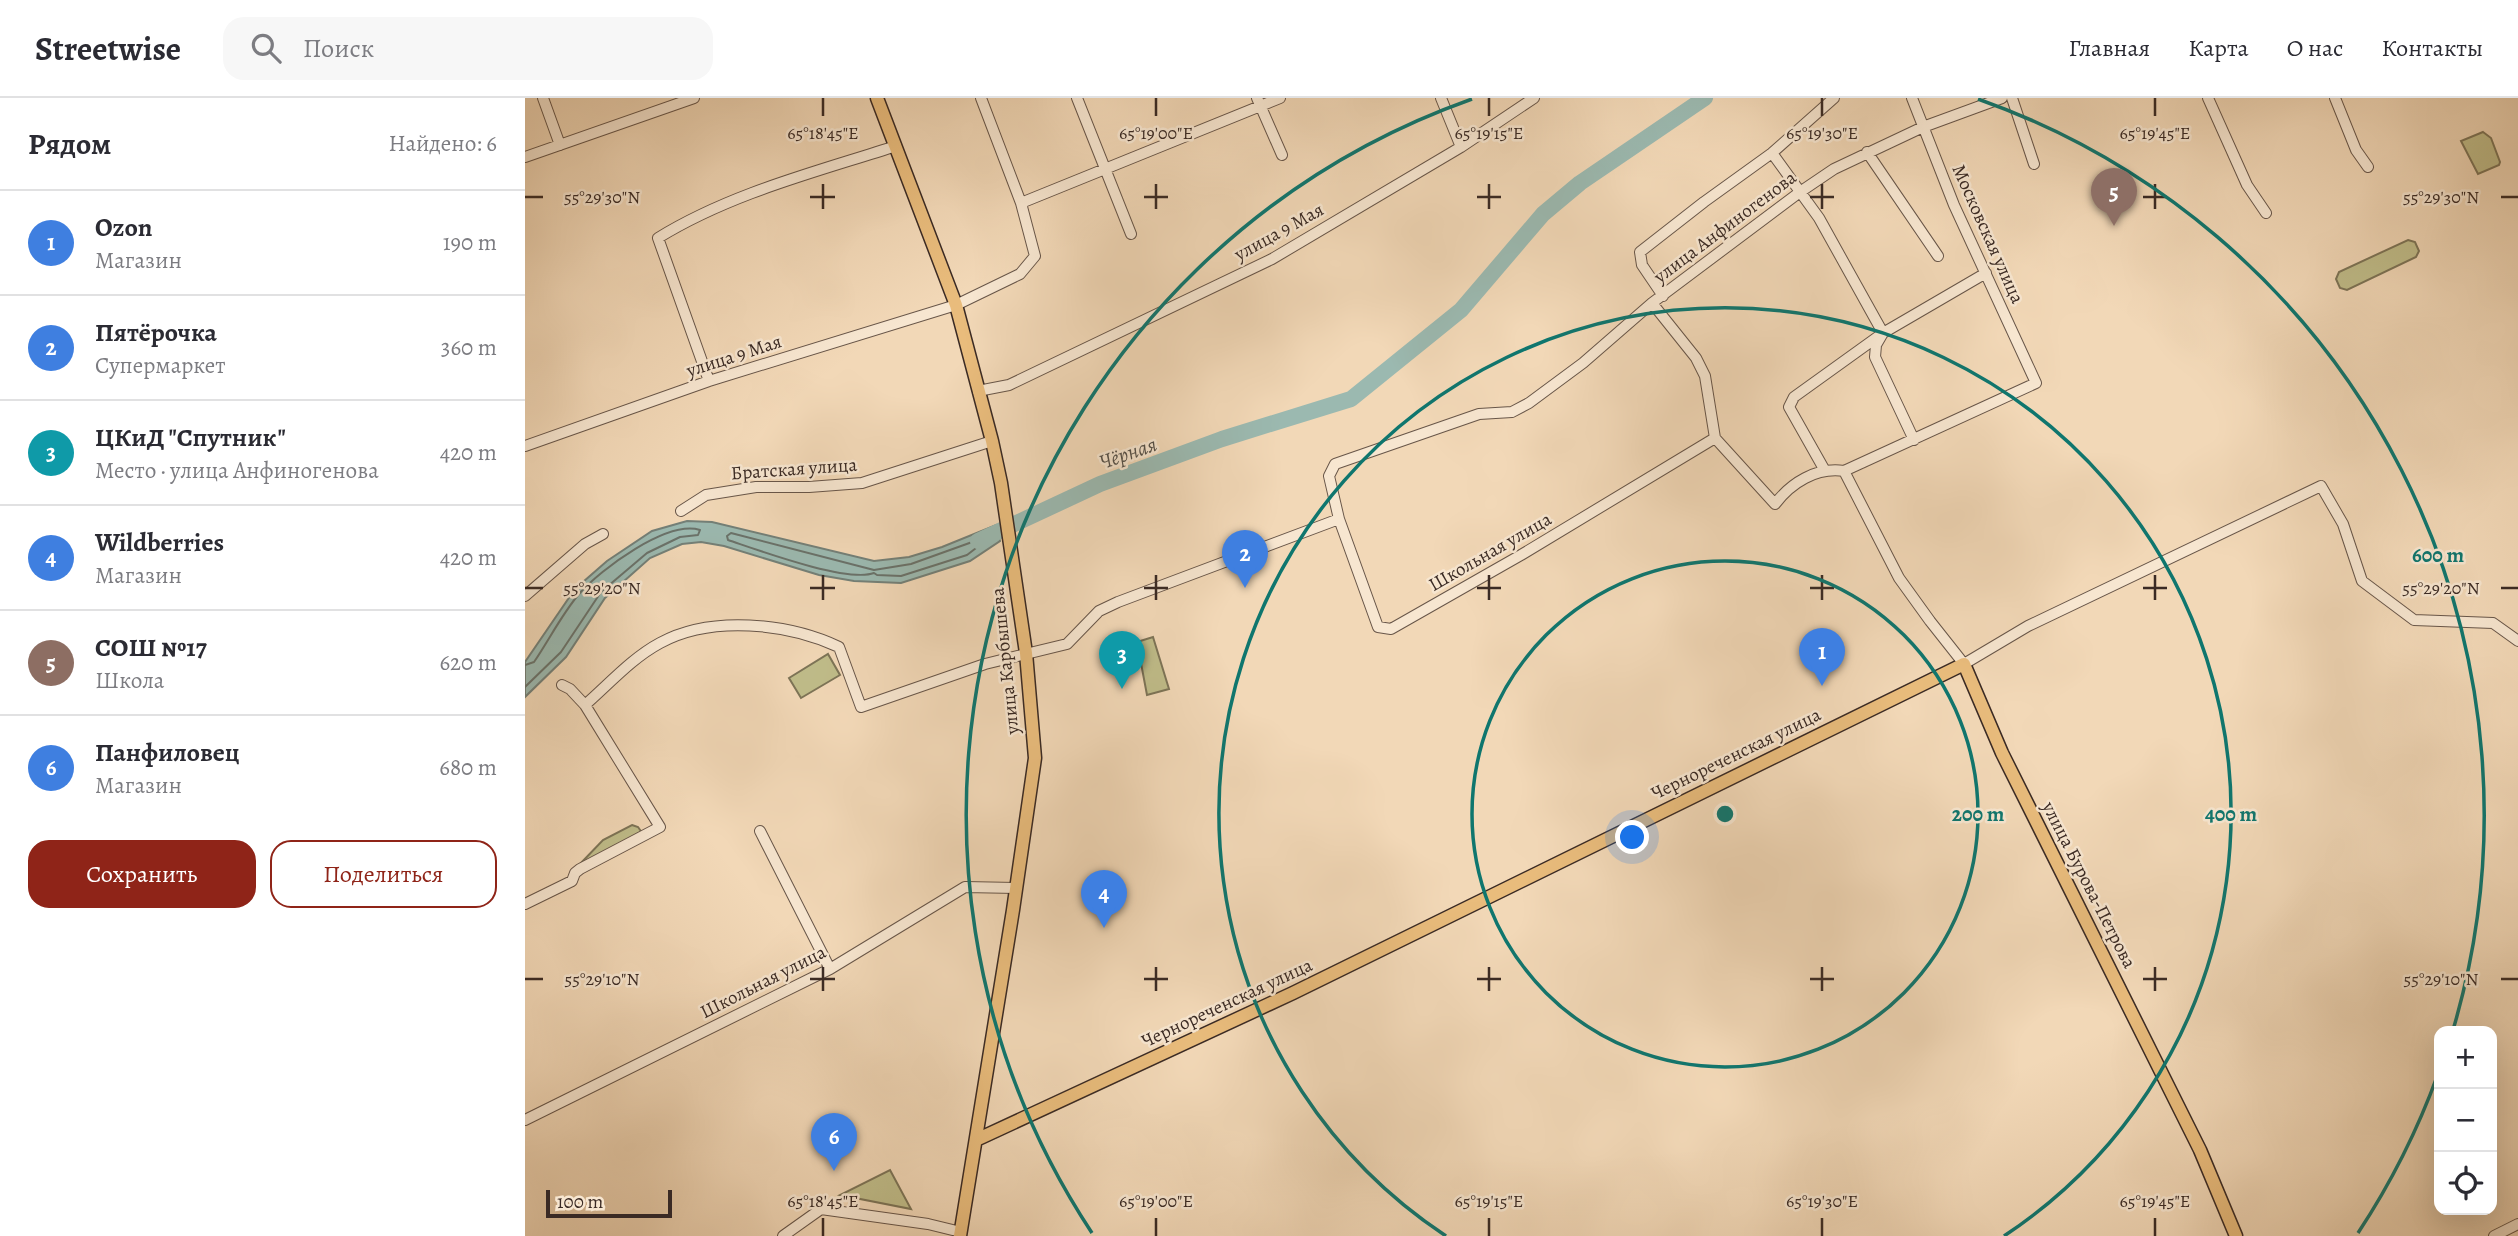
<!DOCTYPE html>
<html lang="ru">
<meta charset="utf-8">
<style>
:root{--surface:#fff;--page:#f7f7f7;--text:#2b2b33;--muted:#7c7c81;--line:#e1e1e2;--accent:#8f2418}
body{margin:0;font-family:Alegreya,serif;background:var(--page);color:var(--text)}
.controls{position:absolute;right:21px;bottom:21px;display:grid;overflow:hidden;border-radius:14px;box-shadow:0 7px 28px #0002}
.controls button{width:63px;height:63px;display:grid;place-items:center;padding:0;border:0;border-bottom:2px solid var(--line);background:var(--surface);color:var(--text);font:35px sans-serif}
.scale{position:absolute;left:21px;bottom:18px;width:126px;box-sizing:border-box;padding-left:7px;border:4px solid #3a2a24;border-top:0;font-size:19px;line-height:24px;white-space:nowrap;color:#3a2a24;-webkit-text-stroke:5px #f7e6d0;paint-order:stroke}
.you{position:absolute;left:1108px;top:740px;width:24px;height:24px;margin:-18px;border:5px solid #fff;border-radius:50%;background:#1a73e8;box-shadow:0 0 0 10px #1a73e833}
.badge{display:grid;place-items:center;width:46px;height:46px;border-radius:50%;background:var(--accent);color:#fff;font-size:23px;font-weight:700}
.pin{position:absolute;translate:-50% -58px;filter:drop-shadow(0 2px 4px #0008)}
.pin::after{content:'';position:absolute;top:37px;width:24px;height:21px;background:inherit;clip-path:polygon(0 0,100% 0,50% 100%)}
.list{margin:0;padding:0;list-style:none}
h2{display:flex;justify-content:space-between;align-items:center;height:91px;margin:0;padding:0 28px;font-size:30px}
h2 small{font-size:23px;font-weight:400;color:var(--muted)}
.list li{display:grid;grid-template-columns:46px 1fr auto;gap:21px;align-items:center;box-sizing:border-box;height:105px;padding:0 28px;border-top:2px solid var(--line)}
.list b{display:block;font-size:26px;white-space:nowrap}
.list p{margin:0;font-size:23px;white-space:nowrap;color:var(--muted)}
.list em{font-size:23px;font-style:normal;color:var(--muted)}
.actions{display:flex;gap:14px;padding:21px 28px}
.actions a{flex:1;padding:16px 0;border:2px solid var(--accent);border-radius:21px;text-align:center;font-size:24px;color:var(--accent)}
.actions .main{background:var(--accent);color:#fff}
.icon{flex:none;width:38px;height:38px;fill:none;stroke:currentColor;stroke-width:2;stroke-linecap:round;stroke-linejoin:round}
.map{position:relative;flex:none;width:1993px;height:1138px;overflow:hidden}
header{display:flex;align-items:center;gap:42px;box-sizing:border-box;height:98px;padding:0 35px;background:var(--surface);border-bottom:2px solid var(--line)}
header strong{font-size:33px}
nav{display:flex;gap:38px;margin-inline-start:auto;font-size:24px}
.search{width:490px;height:63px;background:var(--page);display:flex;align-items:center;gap:18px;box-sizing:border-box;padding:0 24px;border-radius:21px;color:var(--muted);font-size:26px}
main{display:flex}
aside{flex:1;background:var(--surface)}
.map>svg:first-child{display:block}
.green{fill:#c0bd8a;stroke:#7d7457;stroke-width:2}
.water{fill:#9bb9b0;stroke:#748078;stroke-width:2}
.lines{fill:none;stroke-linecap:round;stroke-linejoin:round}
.shore{stroke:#6a726a;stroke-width:2}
.river{stroke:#9bb9b0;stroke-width:16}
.minor-casing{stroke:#685649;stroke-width:12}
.major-casing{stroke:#3a2a24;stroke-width:15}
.minor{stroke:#f7e6d0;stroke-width:10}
.major{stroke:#e9bc7c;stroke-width:12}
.ticks{fill:none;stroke:#3a2a24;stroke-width:2.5}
.ring{fill:none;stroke:#0f766e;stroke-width:3.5}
.labels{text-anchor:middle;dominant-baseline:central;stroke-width:5;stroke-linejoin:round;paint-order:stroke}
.street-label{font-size:19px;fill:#3a2a24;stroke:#f7e6d0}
.water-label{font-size:21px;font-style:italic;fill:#524e47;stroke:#f7e6d0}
.ticks-label{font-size:18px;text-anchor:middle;fill:#3a2a24;stroke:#f7e6d0;stroke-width:5;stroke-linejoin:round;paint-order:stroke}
.centre{fill:#0f766e;stroke:#f7e6d0;stroke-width:3.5}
.ring-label{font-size:21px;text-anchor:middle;font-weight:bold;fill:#0f766e;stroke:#f7e6d0;stroke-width:5;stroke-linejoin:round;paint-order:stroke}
</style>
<header>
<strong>Streetwise</strong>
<div class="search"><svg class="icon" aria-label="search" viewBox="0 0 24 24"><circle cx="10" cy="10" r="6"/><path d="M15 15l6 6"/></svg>Поиск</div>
<nav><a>Главная</a><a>Карта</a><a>О нас</a><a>Контакты</a></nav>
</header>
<main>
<aside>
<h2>Рядом<small>Найдено: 6</small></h2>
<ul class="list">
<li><span class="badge" style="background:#3f7fe0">1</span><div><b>Ozon</b><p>Магазин</p></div><em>190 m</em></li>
<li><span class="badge" style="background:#3f7fe0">2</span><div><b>Пятёрочка</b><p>Супермаркет</p></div><em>360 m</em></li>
<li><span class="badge" style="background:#0f9aa8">3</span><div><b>ЦКиД &quot;Спутник&quot;</b><p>Место · улица Анфиногенова</p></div><em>420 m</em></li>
<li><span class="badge" style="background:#3f7fe0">4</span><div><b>Wildberries</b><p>Магазин</p></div><em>420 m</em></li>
<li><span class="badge" style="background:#8d6e63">5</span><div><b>СОШ №17</b><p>Школа</p></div><em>620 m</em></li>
<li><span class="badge" style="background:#3f7fe0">6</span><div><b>Панфиловец</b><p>Магазин</p></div><em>680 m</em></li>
</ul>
<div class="actions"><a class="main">Сохранить</a><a>Поделиться</a></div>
</aside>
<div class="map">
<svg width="1993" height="1138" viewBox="0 0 1993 1138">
<rect width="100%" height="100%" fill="#f2d8b7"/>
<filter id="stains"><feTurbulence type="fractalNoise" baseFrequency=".00286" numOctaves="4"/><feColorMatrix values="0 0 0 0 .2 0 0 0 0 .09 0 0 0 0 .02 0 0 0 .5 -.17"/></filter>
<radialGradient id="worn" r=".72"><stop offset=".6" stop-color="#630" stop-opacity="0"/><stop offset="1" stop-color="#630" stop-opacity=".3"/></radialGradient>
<!-- green -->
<path class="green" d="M1958 34 1966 40 1975 64 1974 67 1953 76 1936 43Z
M1883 142 1890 144 1894 153 1891 159 1822 192 1815 190 1811 181 1814 174Z
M628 539 644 591 622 597 612 544Z
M303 556 315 577 276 600 264 580Z
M107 727 113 729 118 736 55 766 78 742Z
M365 1072 386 1111 315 1097Z"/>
<!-- water -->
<path class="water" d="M162 423 187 424 349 463 384 459 417 449 471 427 475 443 445 463 376 485 329 483 294 477 199 448 176 444 157 446 125 460 80 500 41 559 0 599V564L50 491 82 463 127 433Z"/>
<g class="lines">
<!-- shore -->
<path class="shore" d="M206 435 349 472 386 466 450 443 455 447 442 457 376 478 352 477 349 475C322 485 233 452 203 442L202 438Z
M0 567 9 564C24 542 37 516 54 496 76 471 142 422 175 432L173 437 155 439 122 455 76 494 36 554 0 589"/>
<!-- river -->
<path class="river" d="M453 443 575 386 697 341 826 301 936 212 1018 116 1055 85 1180 0"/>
<defs>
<path id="minor" d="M18 0 35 47
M552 0 606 136
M732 0 757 57
M916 0 936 49
M1387 0 1429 107 1511 285 1319 373 1374 480 1405 523 1439 566 1503 528 1796 388 1818 426 1837 483 1889 522 1968 525 1993 543
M1487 0 1509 66
M1683 0 1722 87 1741 115
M1810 0 1831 52 1843 69
M1342 54 1413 158
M1247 55 1294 120 1358 235 1351 247 1350 259 1389 342
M0 59 169 0
M496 105 755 0
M1138 198 1117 167 1115 154 1179 104 1247 55 1309 0
M1127 205 1171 260 1180 278 1190 340 1250 406C1266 385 1291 369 1319 373
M184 283 133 140C206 95 291 74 371 48
M453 293 484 287 747 161 936 49 1009 0
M0 348 184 283 431 207 495 176 510 158 496 105 456 0
M1299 371 1264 309 1269 299 1358 235 1461 175
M156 413 181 397 231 389H284L337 385 467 343
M814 421 853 529 866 531 996 457 1190 340
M0 498 60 446 78 436
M60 607C84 586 107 560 135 545 186 517 263 525 314 549L336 609 460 566 542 546 574 513 593 504 814 421 804 378 810 366 954 316 987 314 1004 305 1058 265 1127 205 1275 94 1309 71 1398 29 1477 0
M235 733 305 871
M0 806 47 783 50 775 55 771 135 729 60 607 45 591 37 587
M0 1022 305 871 440 789 491 790
M258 1138 296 1111 403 1126 436 1134
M1969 1138 1993 1126"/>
<path id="major" d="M352 0 431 207 467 343 476 385 501 555 510 660 488 812 435 1138
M451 1042 768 895 1439 566 1477 655 1675 1052 1711 1138"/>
</defs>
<!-- minor casing -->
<use href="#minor" class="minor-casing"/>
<!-- major casing -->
<use href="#major" class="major-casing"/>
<!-- minor -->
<use href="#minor" class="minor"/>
<!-- major -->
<use href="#major" class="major"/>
</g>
<!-- ticks -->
<path class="ticks" d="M298 0V18M631 0V18M964 0V18M1297 0V18M1630 0V18M298 86V111M631 86V111M964 86V111M1297 86V111M1630 86V111M0 99H18M285 99H310M619 99H643M952 99H976M1285 99H1309M1618 99H1642M1976 99H1993M298 477V502M631 477V502M964 477V502M1297 477V502M1630 477V502M0 490H18M285 490H310M619 490H643M952 490H976M1285 490H1309M1618 490H1642M1976 490H1993M298 869V893M631 869V893M964 869V893M1297 869V893M1630 869V893M0 881H18M285 881H310M619 881H643M952 881H976M1285 881H1309M1618 881H1642M1976 881H1993M298 1120V1138M631 1120V1138M964 1120V1138M1297 1120V1138M1630 1120V1138"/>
<!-- distance rings -->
<g class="ring">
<circle cx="1200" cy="716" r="253"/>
<path d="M921 1138A506 506 0 1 1 1479 1138"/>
<path d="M1913 976A759 759 0 0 1 1833 1135M567 1135A759 759 0 0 1 947 1M1453 1A759 759 0 0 1 1928 932"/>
</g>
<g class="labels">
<!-- street labels -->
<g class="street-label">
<text transform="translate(1200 129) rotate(-37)">улица Анфиногенова</text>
<text transform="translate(754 134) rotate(-29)">улица 9 Мая</text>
<text transform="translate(1463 136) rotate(66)">Московская улица</text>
<text transform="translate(209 258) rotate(-18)">улица 9 Мая</text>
<text transform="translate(269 371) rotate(-4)">Братская улица</text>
<text transform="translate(965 454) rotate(-30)">Школьная улица</text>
<text transform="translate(480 563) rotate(-96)">улица Карбышева</text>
<text transform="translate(1211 656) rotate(-26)">Чернореченская улица</text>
<text transform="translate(1564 787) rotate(63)">улица Бурова-Петрова</text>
<text transform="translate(238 884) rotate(-27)">Школьная улица</text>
<text transform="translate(702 905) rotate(-25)">Чернореченская улица</text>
</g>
<!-- water labels -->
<g class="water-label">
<text transform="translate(603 355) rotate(-19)">Чёрная</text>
</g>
</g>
<g class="ticks-label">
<text x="298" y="41">65°18'45"E</text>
<text x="631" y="41">65°19'00"E</text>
<text x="964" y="41">65°19'15"E</text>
<text x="1297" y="41">65°19'30"E</text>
<text x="1630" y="41">65°19'45"E</text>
<text x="77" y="105">55°29'30"N</text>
<text x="1916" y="105">55°29'30"N</text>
<text x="77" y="496">55°29'20"N</text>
<text x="1916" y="496">55°29'20"N</text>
<text x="77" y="887">55°29'10"N</text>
<text x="1916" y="887">55°29'10"N</text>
<text x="298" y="1109">65°18'45"E</text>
<text x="631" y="1109">65°19'00"E</text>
<text x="964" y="1109">65°19'15"E</text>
<text x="1297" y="1109">65°19'30"E</text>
<text x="1630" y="1109">65°19'45"E</text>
</g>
<circle cx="1200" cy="716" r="10" class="centre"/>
<g class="ring-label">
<text x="1913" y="464">600 m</text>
<text x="1453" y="723">200 m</text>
<text x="1706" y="723">400 m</text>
</g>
<rect width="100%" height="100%" filter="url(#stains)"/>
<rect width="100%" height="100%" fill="url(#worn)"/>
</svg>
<div class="controls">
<button>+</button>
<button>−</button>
<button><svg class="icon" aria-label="locate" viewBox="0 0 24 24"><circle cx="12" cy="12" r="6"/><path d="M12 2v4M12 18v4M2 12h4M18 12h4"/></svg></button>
</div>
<div class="scale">100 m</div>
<div class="you"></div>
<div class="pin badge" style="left:1297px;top:588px;background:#3f7fe0">1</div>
<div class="pin badge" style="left:720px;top:490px;background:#3f7fe0">2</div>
<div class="pin badge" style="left:597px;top:591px;background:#0f9aa8">3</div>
<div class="pin badge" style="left:579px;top:830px;background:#3f7fe0">4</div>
<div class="pin badge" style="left:1589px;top:128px;background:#8d6e63">5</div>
<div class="pin badge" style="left:309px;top:1073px;background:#3f7fe0">6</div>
</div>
</main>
